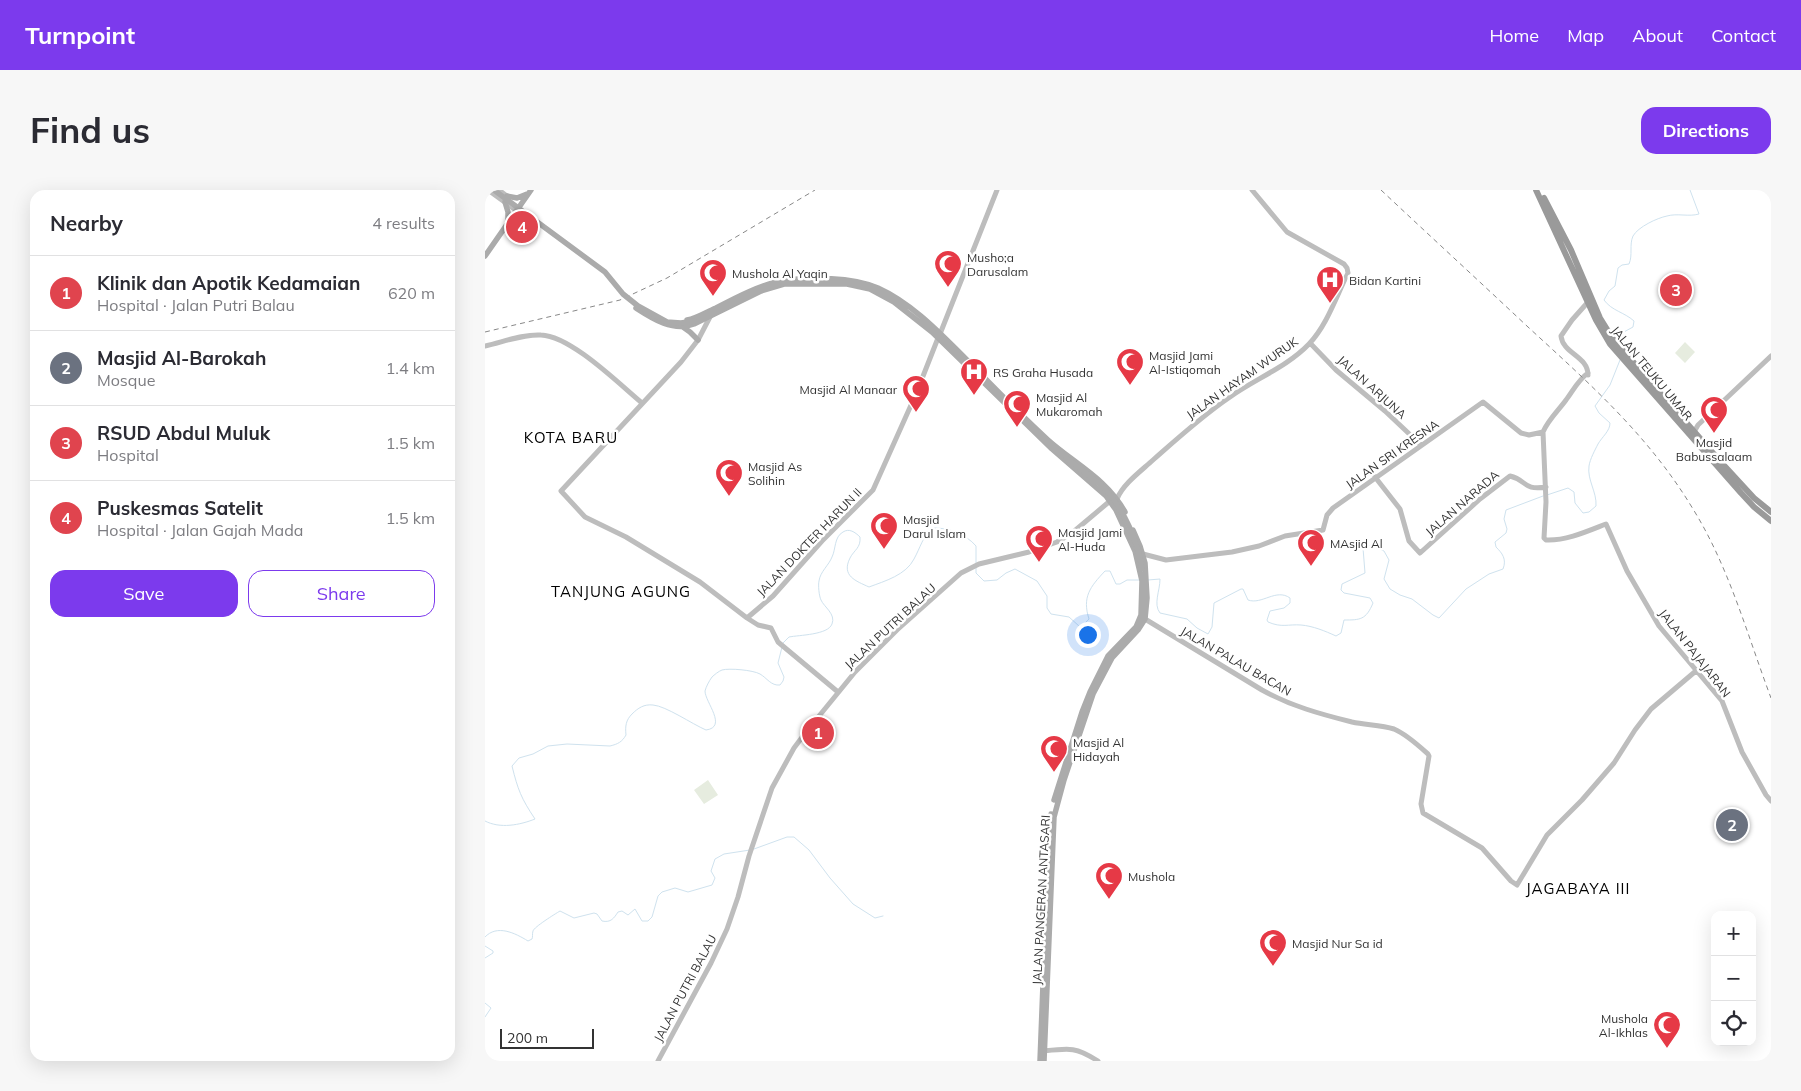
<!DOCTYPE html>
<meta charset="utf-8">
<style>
:root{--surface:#fff;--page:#f7f7f7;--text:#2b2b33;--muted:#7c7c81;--line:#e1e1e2;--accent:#7c3aed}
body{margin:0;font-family:Mulish,sans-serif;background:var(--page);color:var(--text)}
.controls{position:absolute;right:15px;bottom:15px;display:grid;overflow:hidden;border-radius:10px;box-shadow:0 5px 20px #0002}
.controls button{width:45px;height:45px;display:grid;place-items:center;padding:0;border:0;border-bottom:1px solid var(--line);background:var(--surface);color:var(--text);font:25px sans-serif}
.scale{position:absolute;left:15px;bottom:12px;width:94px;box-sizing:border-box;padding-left:5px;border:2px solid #333;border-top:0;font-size:14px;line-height:18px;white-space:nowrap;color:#333;-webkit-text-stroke:4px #fff;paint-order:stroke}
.you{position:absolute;left:602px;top:444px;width:18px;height:18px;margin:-12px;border:4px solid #fff;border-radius:50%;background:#1a73e8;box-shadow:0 0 0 8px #1a73e833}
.badge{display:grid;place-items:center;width:32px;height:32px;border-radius:50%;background:var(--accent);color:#fff;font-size:16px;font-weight:700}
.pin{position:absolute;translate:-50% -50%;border:2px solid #fff;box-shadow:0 1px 5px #0006}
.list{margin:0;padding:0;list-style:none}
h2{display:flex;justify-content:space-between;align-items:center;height:65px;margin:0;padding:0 20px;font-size:21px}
h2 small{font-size:16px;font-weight:400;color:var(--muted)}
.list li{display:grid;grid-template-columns:32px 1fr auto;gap:15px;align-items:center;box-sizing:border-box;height:75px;padding:0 20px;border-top:1px solid var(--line)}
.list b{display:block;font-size:19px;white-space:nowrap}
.list p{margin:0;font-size:16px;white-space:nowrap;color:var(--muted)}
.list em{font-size:16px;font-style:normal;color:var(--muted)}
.actions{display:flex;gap:10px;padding:15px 20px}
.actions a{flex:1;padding:11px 0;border:1px solid var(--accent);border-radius:15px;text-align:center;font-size:18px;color:var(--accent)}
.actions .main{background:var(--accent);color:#fff}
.icon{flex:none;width:28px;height:28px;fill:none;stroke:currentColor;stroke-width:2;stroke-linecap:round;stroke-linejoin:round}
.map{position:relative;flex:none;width:1286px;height:871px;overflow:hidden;border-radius:15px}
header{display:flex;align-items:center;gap:30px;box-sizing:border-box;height:70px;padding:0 25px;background:var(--accent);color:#fff}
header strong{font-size:24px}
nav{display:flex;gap:28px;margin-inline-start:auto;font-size:18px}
.intro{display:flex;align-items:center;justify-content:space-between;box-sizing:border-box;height:120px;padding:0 30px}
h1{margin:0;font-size:35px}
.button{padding:12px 22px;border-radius:15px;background:var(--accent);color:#fff;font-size:18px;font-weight:700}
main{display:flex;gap:30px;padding:0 30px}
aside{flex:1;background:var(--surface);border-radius:15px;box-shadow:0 5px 20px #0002}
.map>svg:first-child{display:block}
.green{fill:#e6ecdf}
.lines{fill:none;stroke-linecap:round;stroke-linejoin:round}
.stream{stroke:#cfe2ee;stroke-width:1}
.secondary{stroke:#bdbdbd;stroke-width:5}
.primary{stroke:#ababab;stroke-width:5.5}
.highway{stroke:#9a9a9a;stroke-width:6}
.rail{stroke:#888;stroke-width:1;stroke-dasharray:5 4;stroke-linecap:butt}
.primary-bridge{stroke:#ababab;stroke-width:5.5}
.labels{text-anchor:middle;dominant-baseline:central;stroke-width:5;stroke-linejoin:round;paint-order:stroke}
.poi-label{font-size:12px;fill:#333;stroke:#fff;text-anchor:start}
.street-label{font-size:12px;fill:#333;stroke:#fff}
.quarter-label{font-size:15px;letter-spacing:1px;fill:#000;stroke:#fff}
</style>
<header>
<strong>Turnpoint</strong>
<nav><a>Home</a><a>Map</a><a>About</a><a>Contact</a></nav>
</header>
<div class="intro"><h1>Find us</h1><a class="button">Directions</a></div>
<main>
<aside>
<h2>Nearby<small>4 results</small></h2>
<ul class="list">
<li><span class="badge" style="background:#e0444e">1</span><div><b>Klinik dan Apotik Kedamaian</b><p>Hospital · Jalan Putri Balau</p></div><em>620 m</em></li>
<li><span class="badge" style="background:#6b7280">2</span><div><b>Masjid Al-Barokah</b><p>Mosque</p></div><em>1.4 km</em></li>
<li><span class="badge" style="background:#e0444e">3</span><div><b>RSUD Abdul Muluk</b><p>Hospital</p></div><em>1.5 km</em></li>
<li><span class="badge" style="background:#e0444e">4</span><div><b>Puskesmas Satelit</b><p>Hospital · Jalan Gajah Mada</p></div><em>1.5 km</em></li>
</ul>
<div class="actions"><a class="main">Save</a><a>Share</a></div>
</aside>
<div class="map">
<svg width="1286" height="871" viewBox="0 0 1286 871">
<rect width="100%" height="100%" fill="#fff"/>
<!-- green -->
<path class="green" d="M1200 152 1210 162 1200 173 1190 163Z
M223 590 233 605 219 614 209 600Z"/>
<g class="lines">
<!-- stream -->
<path class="stream" d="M1141 159 1137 143 1148 137 1149 131C1139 122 1127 121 1119 110L1124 101 1130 96 1133 78 1137 75 1144 74C1148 65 1144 55 1148 46 1153 37 1172 28 1182 26 1192 23 1204 27 1214 24L1205 0
M1062 305 1083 298 1089 302 1090 313 1098 323 1104 322 1111 316C1112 302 1102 290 1104 276 1105 269 1110 260 1113 254 1117 247 1125 241 1125 233L1114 223 1110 216 1125 195 1135 170
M491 377V383L499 391 512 390 521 383 530 379 552 391 562 406V418L566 424 584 427 594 436 599 434 604 429C597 407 605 397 620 381H625L631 394H635L642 390H654
M663 390 675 389C675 401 668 414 675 423L702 429 712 438 723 444 727 437 729 413 756 399H758L763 410C777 415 791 398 805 408V413L799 418 785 421 782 430 783 432C797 438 803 434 816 435 828 436 840 441 851 446L856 443 859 430C875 430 881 430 888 413L885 408 859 403 856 400 857 394 880 383 878 358 886 355 899 361 904 370 899 389 905 399 915 405 927 409 948 425 954 428 981 399 1004 384 1018 379C1022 369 1017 363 1011 357L1010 352 1021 343 1022 339 1019 329 1021 320 1058 306
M298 453 304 447C314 445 343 445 347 434 351 424 339 417 336 410 334 406 333 395 334 391 335 382 344 375 347 367 351 359 349 347 358 342 364 338 370 342 375 347 376 358 369 360 365 368 356 386 371 391 384 397 400 391 421 385 429 369 435 358 438 347 446 338 462 337 481 344 491 356V373
M0 631C15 639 35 635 50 629 36 608 33 600 27 576L34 568 48 564 63 556 82 554 125 556C133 554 137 552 141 545 140 536 141 530 147 524 153 518 159 514 168 515 181 516 207 534 221 540 243 537 220 512 220 501 221 497 224 491 227 487 229 485 234 481 237 480 244 478 268 480 275 484 282 488 286 496 295 495L298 491 299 487 293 473 297 457
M269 659 302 647H309L324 660 345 688 368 714 390 728 398 726
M0 747C12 734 30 743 43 751L47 749C48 747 47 744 48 741 49 737 70 724 75 721L89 728 109 723 112 724 117 731C126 733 129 728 133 722L137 721 143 725 150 719 157 731H163L167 727 173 706 177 702 190 698 203 702 227 695 230 688 226 681 230 669 239 664 265 660
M0 756 8 761V763L0 768
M0 813 6 818 0 827"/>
<!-- secondary -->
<path class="secondary" d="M3 0 32 21
M14 0 23 7
M1103 112 1087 130 1076 146C1078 164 1103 166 1103 185
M226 125 213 150 196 172 76 301 100 327 141 347 215 392 262 428 273 435 286 438 293 452 353 502
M455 144 512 0
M825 153 851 180 900 221 936 255
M0 156C18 152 38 144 56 145 86 146 134 194 157 213
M1103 183C1093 190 1088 201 1081 210 1073 221 1063 230 1058 242L1061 312 1059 348 1061 350C1081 351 1103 341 1121 334L1142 381 1174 436 1237 511 1257 562 1281 605 1286 611
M1209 242 1213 235 1286 166
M890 287 915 319 924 351 935 363 995 309 1025 286C1042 290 1038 301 1061 297
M632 309C638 294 656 281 668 270 693 248 717 226 745 207 770 189 802 177 824 154 842 135 851 107 863 83L862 78 859 74 802 42 767 0
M658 364 681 370 747 362 774 356 800 346 838 340 842 325 848 318 998 212 1036 243 1044 245 1058 242
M262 428 288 406 337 351 388 300 431 204 453 148
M660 429 777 500C806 516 835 524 867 532 881 535 896 535 909 539 921 544 933 555 943 564L944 566 936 614 938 623 997 658 1026 691 1032 695 1062 645 1097 610 1129 573 1150 540 1166 519 1212 480
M559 861C585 858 591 857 613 871
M173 871 226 773 242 739 253 707 264 666 287 598 309 558 321 542 370 482 412 440 476 383 494 374 544 362 572 352 587 343 625 311"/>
<!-- primary -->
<path class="primary" d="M22 6 32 8 42 4
M20 12 23 22V33
M0 66 46 0
M151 118C168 129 188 142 209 134L276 101 299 94H362L385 99 409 112 447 142 567 259 621 306 631 320 650 361 657 391 656 425 651 437 623 466 605 502 597 522 569 610
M202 130C213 128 221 122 231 118 252 107 275 95 299 90 329 88 364 86 393 98 424 112 450 138 473 161 503 191 532 222 563 250 590 274 622 289 640 322
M198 137 205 142 213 150
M555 871 564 640 566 624
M559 871 569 627 579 590 608 504 627 468 653 440 660 429 662 408 660 373 655 356 648 340"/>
<!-- highway -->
<path class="highway" d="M1051 0 1111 130 1125 154 1256 303 1269 317 1286 331
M1059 8 1086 60 1115 128 1128 149 1234 270 1269 308 1286 322"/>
<!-- rail -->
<path class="rail" d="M896 0C945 46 994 91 1043 137 1105 194 1164 246 1208 319 1244 377 1262 444 1286 508
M0 142 135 110 182 88 330 0"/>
<!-- primary-bridge -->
<path class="primary-bridge" d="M9 0 120 82 138 104 153 116 182 132 196 133 209 131
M581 268C594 278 608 287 620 299 639 320 653 351 657 379"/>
</g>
<!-- icons -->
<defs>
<symbol id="mosque-pin" viewBox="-11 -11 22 30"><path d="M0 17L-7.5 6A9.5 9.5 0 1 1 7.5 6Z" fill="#e63946" stroke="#fff"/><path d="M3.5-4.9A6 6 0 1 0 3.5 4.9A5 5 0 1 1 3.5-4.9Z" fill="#fff"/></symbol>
<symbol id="hospital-pin" viewBox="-11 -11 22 30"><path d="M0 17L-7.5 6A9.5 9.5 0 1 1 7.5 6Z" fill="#e63946" stroke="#fff"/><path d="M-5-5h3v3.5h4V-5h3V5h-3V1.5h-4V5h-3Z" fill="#fff"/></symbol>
</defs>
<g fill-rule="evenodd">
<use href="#mosque-pin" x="447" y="58" width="32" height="43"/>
<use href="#mosque-pin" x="212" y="67" width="32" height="43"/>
<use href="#hospital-pin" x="829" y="74" width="32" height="43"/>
<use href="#mosque-pin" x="629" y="156" width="32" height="43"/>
<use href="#hospital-pin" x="473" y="166" width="32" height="43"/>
<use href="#mosque-pin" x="415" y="183" width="32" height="43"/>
<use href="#mosque-pin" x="516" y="198" width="32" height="43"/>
<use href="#mosque-pin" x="1213" y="204" width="32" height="43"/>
<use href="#mosque-pin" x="228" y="267" width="32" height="43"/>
<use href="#mosque-pin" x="383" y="320" width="32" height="43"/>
<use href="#mosque-pin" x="538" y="333" width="32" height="43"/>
<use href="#mosque-pin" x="810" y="337" width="32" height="43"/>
<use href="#mosque-pin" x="553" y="543" width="32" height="43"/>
<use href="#mosque-pin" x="608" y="670" width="32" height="43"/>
<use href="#mosque-pin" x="772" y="737" width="32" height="43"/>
<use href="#mosque-pin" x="1166" y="819" width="32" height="43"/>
</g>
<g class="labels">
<!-- poi labels -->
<g class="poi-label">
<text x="482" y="67">Musho;a<tspan x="482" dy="14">Darusalam</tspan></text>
<text x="247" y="83">Mushola Al Yaqin</text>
<text x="864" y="90">Bidan Kartini</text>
<text x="664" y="165">Masjid Jami<tspan x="664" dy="14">Al-Istiqomah</tspan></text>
<text x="508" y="182">RS Graha Husada</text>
<text x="412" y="199" text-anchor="end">Masjid Al Manaar</text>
<text x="551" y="207">Masjid Al<tspan x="551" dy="14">Mukaromah</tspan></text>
<text x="1229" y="252" text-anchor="middle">Masjid<tspan x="1229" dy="14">Babussalaam</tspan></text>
<text x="263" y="276">Masjid As<tspan x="263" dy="14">Solihin</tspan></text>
<text x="418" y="329">Masjid<tspan x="418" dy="14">Darul Islam</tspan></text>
<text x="573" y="342">Masjid Jami<tspan x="573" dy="14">Al-Huda</tspan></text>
<text x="845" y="353">MAsjid Al</text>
<text x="588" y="552">Masjid Al<tspan x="588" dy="14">Hidayah</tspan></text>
<text x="643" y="686">Mushola</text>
<text x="807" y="753">Masjid Nur Sa id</text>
<text x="1163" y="828" text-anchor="end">Mushola<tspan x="1163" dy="14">Al-Ikhlas</tspan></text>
</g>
<!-- street labels -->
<g class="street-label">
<text transform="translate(1167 183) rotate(50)">JALAN TEUKU UMAR</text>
<text transform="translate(757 188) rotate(-35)">JALAN HAYAM WURUK</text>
<text transform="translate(887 197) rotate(42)">JALAN ARJUNA</text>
<text transform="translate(907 264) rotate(-35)">JALAN SRI KRESNA</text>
<text transform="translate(977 313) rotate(-41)">JALAN NARADA</text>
<text transform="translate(324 352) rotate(-46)">JALAN DOKTER HARUN II</text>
<text transform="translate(405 436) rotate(-43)">JALAN PUTRI BALAU</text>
<text transform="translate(1210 463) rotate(52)">JALAN PAJAJARAN</text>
<text transform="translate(751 471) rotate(30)">JALAN PALAU BACAN</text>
<text transform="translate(556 710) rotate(-87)">JALAN PANGERAN ANTASARI</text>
<text transform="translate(200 798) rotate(-62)">JALAN PUTRI BALAU</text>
</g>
<!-- quarter labels -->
<g class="quarter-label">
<text x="86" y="247">KOTA BARU</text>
<text x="136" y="401">TANJUNG AGUNG</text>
<text x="1093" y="698">JAGABAYA III</text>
</g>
</g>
</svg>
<div class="controls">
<button>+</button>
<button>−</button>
<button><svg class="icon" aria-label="locate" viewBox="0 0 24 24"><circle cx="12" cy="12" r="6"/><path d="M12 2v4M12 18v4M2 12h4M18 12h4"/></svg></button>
</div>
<div class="scale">200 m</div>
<div class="you"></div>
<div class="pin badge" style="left:333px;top:543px;background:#e0444e">1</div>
<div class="pin badge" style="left:1247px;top:635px;background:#6b7280">2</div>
<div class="pin badge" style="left:1191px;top:100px;background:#e0444e">3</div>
<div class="pin badge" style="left:37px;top:37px;background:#e0444e">4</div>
</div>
</main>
